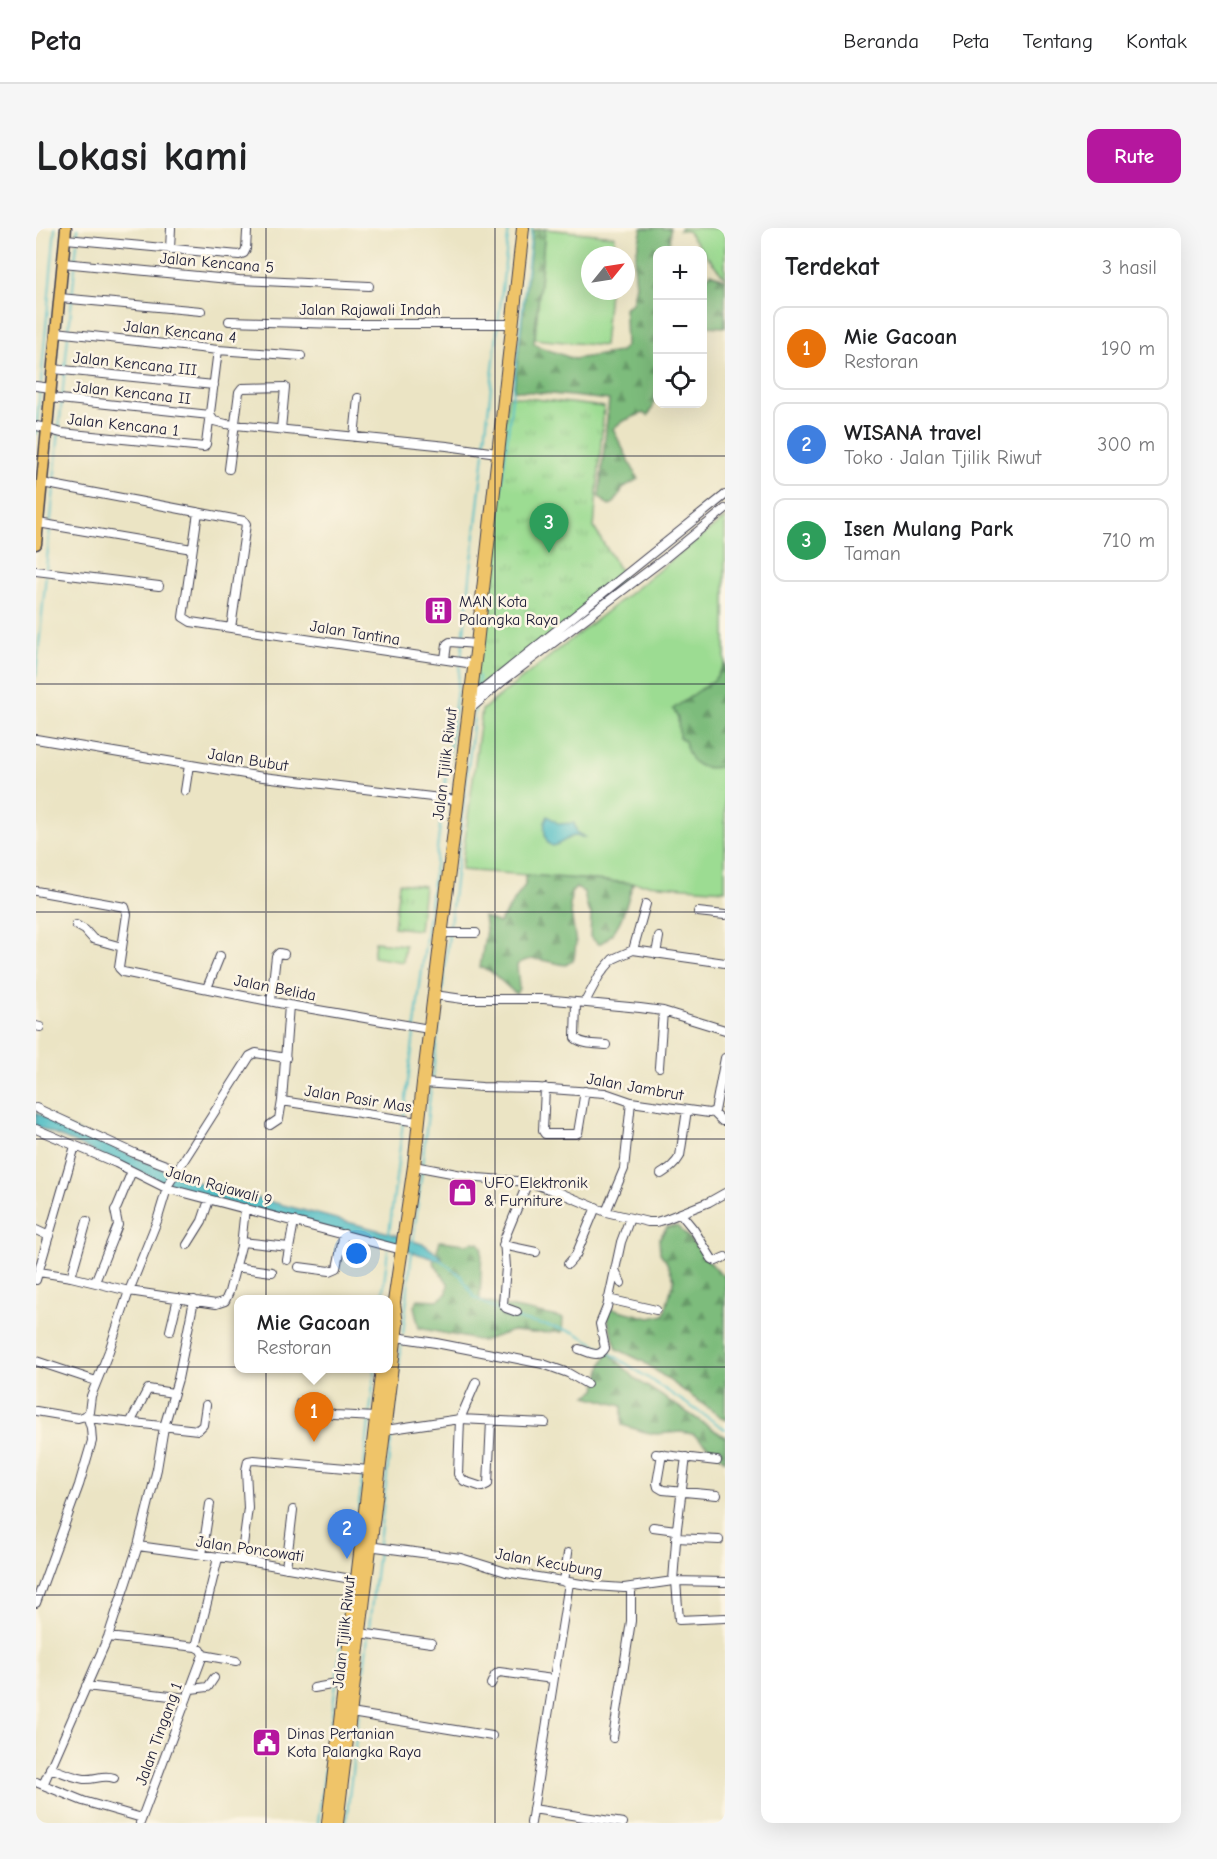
<!DOCTYPE html>
<html lang="id">
<meta charset="utf-8">
<style>
:root{--surface:#fff;--page:#f6f6f6;--text:#202124;--muted:#757577;--line:#e0e0e0;--accent:#b5179e}
body{margin:0;font-family:"Comic Neue",sans-serif;background:var(--page);color:var(--text)}
.controls{position:absolute;right:18px;top:18px;display:grid;overflow:hidden;border-radius:12px;box-shadow:0 6px 24px #0002}
.controls button{width:54px;height:54px;display:grid;place-items:center;padding:0;border:0;border-bottom:2px solid var(--line);background:var(--surface);color:var(--text);font:30px sans-serif}
.compass{position:absolute;left:545px;top:18px;width:54px;height:54px;border-radius:50%;background:var(--surface);box-shadow:0 6px 24px #0002;rotate:60deg}
.you{position:absolute;left:321px;top:1026px;width:21px;height:21px;margin:-15px;border:4px solid #fff;border-radius:50%;background:#1a73e8;box-shadow:0 0 0 9px #1a73e833}
.badge{display:grid;place-items:center;width:39px;height:39px;border-radius:50%;background:var(--accent);color:#fff;font-size:20px;font-weight:700}
.pin{position:absolute;translate:-50% -50px;filter:drop-shadow(0 2px 3px #0008)}
.pin::after{content:'';position:absolute;top:32px;width:21px;height:18px;background:inherit;clip-path:polygon(0 0,100% 0,50% 100%)}
.popup{position:absolute;left:198px;top:1067px;width:159px;height:78px;box-sizing:border-box;display:grid;place-content:center;border-radius:12px;background:var(--surface);filter:drop-shadow(0 2px 4px #0005);font-size:20px;white-space:nowrap;color:var(--muted)}
.popup b{font-size:22px;color:var(--text)}
.popup::after{content:'';position:absolute;left:50%;top:100%;margin-left:-12px;border:12px solid transparent;border-top-color:var(--surface)}
.list{margin:0;padding:0;list-style:none}
h2{display:flex;justify-content:space-between;align-items:center;height:78px;margin:0;padding:0 24px;font-size:26px}
h2 small{font-size:20px;font-weight:400;color:var(--muted)}
.list li{display:grid;grid-template-columns:39px 1fr auto;gap:18px;align-items:center;box-sizing:border-box;height:84px;margin:0 12px 12px;padding:0 12px;border:2px solid var(--line);border-radius:12px}
.list b{display:block;font-size:22px;white-space:nowrap}
.list p{margin:0;font-size:20px;white-space:nowrap;color:var(--muted)}
.list em{font-size:20px;font-style:normal;color:var(--muted)}
.icon{flex:none;width:33px;height:33px;fill:none;stroke:currentColor;stroke-width:2;stroke-linecap:round;stroke-linejoin:round}
.map{position:relative;flex:none;width:689px;height:1595px;overflow:hidden;border-radius:12px}
header{display:flex;align-items:center;gap:36px;box-sizing:border-box;height:84px;padding:0 30px;background:var(--surface);border-bottom:2px solid var(--line)}
header strong{font-size:28px}
nav{display:flex;gap:33px;margin-inline-start:auto;font-size:21px}
.intro{display:flex;align-items:center;justify-content:space-between;box-sizing:border-box;height:144px;padding:0 36px}
h1{margin:0;font-size:42px}
.button{padding:15px 27px;border-radius:12px;background:var(--accent);color:#fff;font-size:21px;font-weight:700}
main{display:flex;gap:36px;padding:0 36px}
aside{flex:1;background:var(--surface);border-radius:12px;box-shadow:0 6px 24px #0002}
.map>svg:first-child{display:block}
.grass{fill:#9cdc92;stroke:#5f7f66;stroke-width:1.5}
.forest{fill:url(#forest-firs);stroke:#506f5c;stroke-width:1.5}
.park{fill:url(#park-tufts);stroke:#5f7f66;stroke-width:1.5}
.water{fill:#4fbdc5;stroke:#387080;stroke-width:1.5}
.lines{fill:none;stroke-linecap:round;stroke-linejoin:round}
.stream{stroke:#4fbdc5;stroke-width:2}
.minor-casing{stroke:#403f50;stroke-width:10}
.major-casing{stroke:#403f50;stroke-width:13}
.highway-casing{stroke:#403f50;stroke-width:14}
.minor{stroke:#fff;stroke-width:8}
.major{stroke:#efc469;stroke-width:10}
.highway{stroke:#efc469;stroke-width:12}
.grid{fill:none;stroke:#22223b;stroke-width:1.5;stroke-opacity:0.55}
.labels{text-anchor:middle;dominant-baseline:central;stroke-width:5;stroke-linejoin:round;paint-order:stroke}
.street-label{font-size:16px;fill:#22223b;stroke:#fcf5e5}
.poi-label{font-size:16px;fill:#22223b;stroke:#fcf5e5;text-anchor:start}
</style>
<header>
<strong>Peta</strong>
<nav><a>Beranda</a><a>Peta</a><a>Tentang</a><a>Kontak</a></nav>
</header>
<div class="intro"><h1>Lokasi kami</h1><a class="button">Rute</a></div>
<main>
<div class="map">
<svg width="689" height="1595" viewBox="0 0 689 1595">
<defs>
<pattern id="forest-firs" width="22" height="20" patternUnits="userSpaceOnUse" patternTransform="scale(1.5)"><rect width="22" height="20" fill="#7dbc7c"/><path d="M5 1l3.5 6h-7zM16 11l3.5 6h-7z" fill="#669867"/></pattern>
<pattern id="park-tufts" width="24" height="20" patternUnits="userSpaceOnUse" patternTransform="scale(1.5)"><rect width="24" height="20" fill="#9cdc92"/><path d="M3 7l-1-3M5 7V3M7 7l1-3M15 17l-1-3M17 17v-4M19 17l1-3" fill="none" stroke="#86bc7f"/></pattern>
</defs>
<rect width="100%" height="100%" fill="#fcf5e5"/>
<filter id="ink" filterUnits="userSpaceOnUse"><feTurbulence type="fractalNoise" baseFrequency=".0167" numOctaves="2"/><feDisplacementMap in="SourceGraphic" scale="12" xChannelSelector="R" yChannelSelector="G"/><feConvolveMatrix kernelMatrix="1 2 1 2 8 2 1 2 1" color-interpolation-filters="sRGB"/></filter>
<filter id="wash" filterUnits="userSpaceOnUse"><feTurbulence type="fractalNoise" baseFrequency=".008" numOctaves="4" result="noise"/><feDisplacementMap in="SourceGraphic" scale="24" xChannelSelector="R" yChannelSelector="G"/><feGaussianBlur stdDeviation="1.35" result="paint"/><feColorMatrix in="noise" values="0 0 0 0 0 0 0 0 0 0 0 0 0 0 0 0 0 1.4 0 .05"/><feComposite in="paint" operator="in"/></filter>
<g filter="url(#wash)">
<rect width="100%" height="100%" fill="#ebe4c4"/>
<!-- grass -->
<path class="grass" d="M644 0H689V50L651 3 643 2Z
M509 1 579 8 577 27H554V63H573L568 118 499 111Z
M689 290V662L425 642 446 482Z
M339 714 369 717 367 734 337 729Z"/>
<!-- forest -->
<path class="forest" d="M606 0H634L633 22H622L621 157 617 179 612 188 607 185 585 194 577 201 602 251 588 259 579 274 573 278 563 269 573 172 478 162 497 2 509 1 498 115 504 119 538 131 583 124 590 118 589 90 588 80 596 75 600 57 598 36Z
M675 45 689 52V99L667 98V53Z
M689 436V538C665 543 653 538 649 513L643 509 642 490 637 481 678 452Z
M489 647 597 655C590 677 585 705 563 716L554 709 555 686 551 679 548 664 540 660 535 665 534 679 540 715 538 731 530 737C515 735 494 725 481 737L483 760 480 766 454 743 444 739 450 702 448 689 463 695 489 657Z
M641 998C658 1013 670 1032 687 1048L689 1047V1192L606 1133 581 1121 573 1096 571 1079 614 1090 628 1087 638 1051 630 1033 624 1025 623 1011 631 999Z
M404 1013 430 1016 437 1014 443 1015 446 1019 444 1073 527 1090 526 1104 498 1105 476 1103 446 1113 383 1100 378 1078 382 1071 402 1072 411 1065 412 1055 397 1034Z
M572 1124 601 1152 689 1209V1232L657 1206 645 1204 620 1206 609 1204 586 1197V1178L551 1168 560 1162 566 1137Z"/>
<!-- park -->
<path class="park" d="M472 168 568 179 558 300 589 350 434 477Z
M363 655 388 658 383 702 358 699Z"/>
<!-- water -->
<path class="water" d="M512 588 523 596 538 595 541 605 548 609C545 609 541 608 538 608 527 610 513 630 509 606 508 599 508 593 512 588Z
M0 885 149 951 353 1005 389 1017 404 1028 406 1032H402L351 1016 147 963 0 898Z"/>
<g class="lines">
<!-- stream -->
<path class="stream" d="M41 9 42 0
M39 33 41 15
M33 102 39 39
M5 155 19 0
M0 206 4 161
M448 220 473 0
M18 254 32 108
M10 341 18 260
M450 391 496 0
M425 431 448 225
M0 448 10 346
M441 463 443 448
M396 853 439 480
M386 937 395 859
M353 1006 424 437
M377 1014 386 942
M403 1031 425 1048 438 1069 472 1089 538 1104 566 1120
M346 1072 352 1021
M367 1106 376 1023
M571 1123 689 1201
M356 1199 366 1112
M328 1238 339 1140
M314 1348 327 1244
M282 1595 313 1354
M310 1595 356 1204"/>
</g>
</g>
<g filter="url(#ink)">
<g class="lines">
<defs>
<path id="minor" d="M30 11 203 27 208 25 210 21 211 4
M134 21 135 0
M27 35 203 52 333 58
M24 70 165 83
M193 93 307 96H476
M20 104 182 122 265 128
M17 141 178 157
M0 158 15 160
M14 170 174 187
M174 187 178 193 190 196 411 218 461 225
M0 198C10 199 16 203 26 205L168 219 170 216 182 122
M318 209 322 170
M193 241 203 164 206 160 249 159 245 201
M6 255 208 293 210 296 195 400 438 436
M162 284 147 389 155 394 195 400
M2 295 156 321
M0 343 123 358
M409 431 411 416 414 414 441 416
M433 468 440 467 689 267
M433 482 468 452 628 331 689 281
M0 511 227 549 421 572
M149 563 153 537
M0 663 89 679 91 686 83 740 87 744 253 777 393 801
M662 684 689 687
M40 697 49 702 57 711 86 719
M405 705H440
M597 722 610 676
M620 726 623 709
M171 760 184 728
M398 767 427 771H508L604 780 627 783 689 802
M235 773 240 728 243 725 248 726
M549 774 563 748 570 739 577 731 597 722 689 735
M540 775 539 810C547 817 560 816 570 817
M253 777 246 873 382 894
M0 798 4 799
M623 839 627 783
M387 855 446 859 501 860 569 865 595 874 673 885 679 883 689 830
M509 860 507 903 509 906H539L542 905 549 863
M0 880 98 925 140 941
M678 885 686 893H689
M234 897 243 891 246 873
M0 901 80 935 130 960 366 1022
M378 938 442 950 492 954 522 964 570 984 612 994H620L630 991 673 974 689 965
M625 946C633 941 639 937 644 928L651 882
M570 984 588 941 595 874
M645 986 658 1002 676 1031 680 1033 689 1029
M0 1002 13 1008
M206 1014 253 1019
M151 1017 166 993 173 972
M467 1017 500 1024
M251 1032 258 993
M532 1036 540 1027 560 979
M199 1039 236 1044
M263 1039 294 1043 301 1040 308 1006
M3 1044 35 1049 93 1063 180 1076 189 1073 193 1064 205 1018 209 980
M35 1049 51 993
M0 1052 39 918
M59 1054 82 997 79 982 81 979 96 943
M585 1055 579 1042 585 1014 594 990
M572 1071 620 1082
M481 1084 470 1080 467 1076 470 1039 468 1012 492 954
M134 1103 142 1070
M360 1109 400 1115 507 1136 532 1145 551 1156
M543 1121C553 1124 563 1131 569 1120L564 1096 571 1079 579 1042
M0 1133 60 1153
M440 1154 424 1191 422 1246 428 1253 446 1259 452 1256 455 1193
M264 1175 298 1187 340 1189
M0 1183 42 1190 49 1188
M49 1188 53 1184 55 1168 73 1123 93 1063 121 993 132 957 214 828 220 825 250 830
M52 1190 162 1202 167 1197 170 1177
M94 1195 112 1161 137 1165
M348 1201H356L424 1191 509 1195
M620 1226 681 1233
M626 1226 621 1255 622 1259 627 1262 681 1267
M617 1299 640 1302
M640 1310 683 1312
M102 1318 205 1332 321 1352
M332 1318 425 1330 470 1344 558 1358 588 1360 637 1353 689 1354
M166 1327 174 1276
M205 1332 212 1280 210 1242 212 1233 218 1232 333 1242
M250 1340 257 1282
M637 1353 641 1300 650 1229
M640 1353 643 1392 689 1390
M528 1354 532 1325
M0 1375 43 1257 56 1213 55 1200 52 1190 49 1188
M324 1405 395 1415
M72 1409 160 1419 165 1422 167 1427 200 1433
M160 1419 182 1330
M455 1456 459 1447 463 1444 517 1451
M50 1458 151 1470
M278 1460 295 1457 309 1458
M155 1461 172 1459 178 1450
M315 1485 456 1508
M577 1510 595 1393V1359
M14 1540C25 1544 36 1549 48 1551 59 1552 67 1546 78 1550
M0 1554 47 1573 106 1590
M7 1557 72 1409 102 1318 121 1241 128 1199 142 1151 158 1072
M497 1581 587 1595
M104 1595 167 1427
M495 1595 533 1355"/>
<path id="major" d="M0 316 30 0"/>
<path id="highway" d="M353 1086 358 1074 378 938 387 855 441 416 487 0
M292 1595 346 1140
M301 1595 361 1096 358 1075"/>
</defs>
<!-- minor casing -->
<use href="#minor" class="minor-casing"/>
<!-- major casing -->
<use href="#major" class="major-casing"/>
<!-- highway casing -->
<use href="#highway" class="highway-casing"/>
<!-- minor -->
<use href="#minor" class="minor"/>
<!-- major -->
<use href="#major" class="major"/>
<!-- highway -->
<use href="#highway" class="highway"/>
</g>
</g>
<!-- grid -->
<path class="grid" d="M230 0V1595M459 0V1595M0 228H689M0 456H689M0 684H689M0 911H689M0 1139H689M0 1367H689"/>
<!-- icons -->
<defs>
<symbol id="building-square" viewBox="-11 -11 22 22"><rect x="-9" y="-9" width="18" height="18" rx="4" fill="#b5179e" stroke="#fcf5e5"/><path d="M-4-6H4V6H1V3H-1V6H-4ZM-2.5-4.3h1.7v1.8h-1.7ZM.8-4.3h1.7v1.8H.8ZM-2.5-1h1.7V.8h-1.7ZM.8-1h1.7V.8H.8Z" fill="#fff"/></symbol>
<symbol id="shop-square" viewBox="-11 -11 22 22"><rect x="-9" y="-9" width="18" height="18" rx="4" fill="#b5179e" stroke="#fcf5e5"/><path d="M-5-2.5h2.3a2.7 3.5 0 0 1 5.4 0H5L5.5 6h-11ZM-1.5-2.5h3a1.5 2.3 0 0 0-3 0Z" fill="#fff"/></symbol>
<symbol id="civic-square" viewBox="-11 -11 22 22"><rect x="-9" y="-9" width="18" height="18" rx="4" fill="#b5179e" stroke="#fcf5e5"/><path d="M-.6-6.5H3V-4.5H.6V-3L4-1V1h2V6H-6V1h2V-1L-.6-3ZM-1.2 2.5V6h2.4V2.5Z" fill="#fff"/></symbol>
</defs>
<g fill-rule="evenodd">
<use href="#building-square" x="386" y="366" width="33" height="33"/>
<use href="#shop-square" x="410" y="948" width="33" height="33"/>
<use href="#civic-square" x="214" y="1498" width="33" height="33"/>
</g>
<g class="labels">
<!-- street labels -->
<g class="street-label">
<text transform="translate(181 35) rotate(5)">Jalan Kencana 5</text>
<text x="334" y="82">Jalan Rajawali Indah</text>
<text transform="translate(144 104) rotate(6)">Jalan Kencana 4</text>
<text transform="translate(99 136) rotate(6)">Jalan Kencana III</text>
<text transform="translate(96 165) rotate(6)">Jalan Kencana II</text>
<text transform="translate(87 197) rotate(6)">Jalan Kencana 1</text>
<text transform="translate(319 405) rotate(9)">Jalan Tantina</text>
<text transform="translate(212 532) rotate(9)">Jalan Bubut</text>
<text transform="translate(409 536) rotate(-83)">Jalan Tjilik Riwut</text>
<text transform="translate(239 760) rotate(11)">Jalan Belida</text>
<text transform="translate(599 859) rotate(10)">Jalan Jambrut</text>
<text transform="translate(322 871) rotate(9)">Jalan Pasir Mas</text>
<text transform="translate(183 958) rotate(16)">Jalan Rajawali 9</text>
<text transform="translate(214 1321) rotate(8)">Jalan Poncowati</text>
<text transform="translate(513 1335) rotate(10)">Jalan Kecubung</text>
<text transform="translate(308 1404) rotate(-84)">Jalan Tjilik Riwut</text>
<text transform="translate(123 1506) rotate(-70)">Jalan Tingang 1</text>
</g>
<!-- poi labels -->
<g class="poi-label">
<text x="423" y="374">MAN Kota<tspan x="423" dy="18">Palangka Raya</tspan></text>
<text x="448" y="955">UFO Elektronik<tspan x="448" dy="18">&amp; Furniture</tspan></text>
<text x="251" y="1506">Dinas Pertanian<tspan x="251" dy="18">Kota Palangka Raya</tspan></text>
</g>
</g>
</svg>
<div class="controls">
<button>+</button>
<button>−</button>
<button><svg class="icon" aria-label="locate" viewBox="0 0 24 24"><circle cx="12" cy="12" r="6"/><path d="M12 2v4M12 18v4M2 12h4M18 12h4"/></svg></button>
</div>
<svg class="compass" viewBox="-18 -18 36 36"><path d="M0-13l5 13h-10z" fill="#e53935"/><path d="M0 13l5-13h-10z" fill="#757577"/></svg>
<div class="you"></div>
<div class="pin badge" style="left:278px;top:1214px;background:#e8710a">1</div>
<div class="popup"><b>Mie Gacoan</b>Restoran</div>
<div class="pin badge" style="left:311px;top:1331px;background:#3f7fe0">2</div>
<div class="pin badge" style="left:513px;top:325px;background:#2e9e5b">3</div>
</div>
<aside>
<h2>Terdekat<small>3 hasil</small></h2>
<ul class="list">
<li><span class="badge" style="background:#e8710a">1</span><div><b>Mie Gacoan</b><p>Restoran</p></div><em>190 m</em></li>
<li><span class="badge" style="background:#3f7fe0">2</span><div><b>WISANA travel</b><p>Toko · Jalan Tjilik Riwut</p></div><em>300 m</em></li>
<li><span class="badge" style="background:#2e9e5b">3</span><div><b>Isen Mulang Park</b><p>Taman</p></div><em>710 m</em></li>
</ul>
</aside>
</main>
